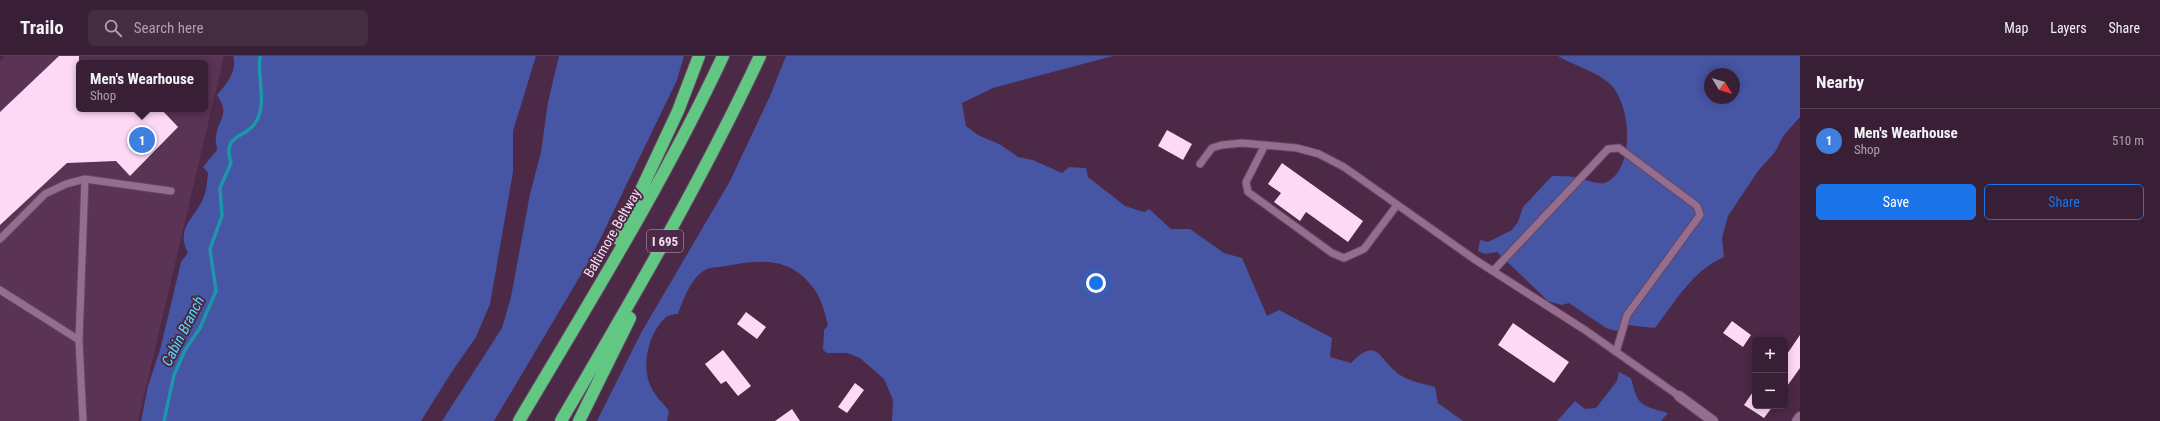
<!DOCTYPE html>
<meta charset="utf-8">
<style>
:root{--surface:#391f35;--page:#442c41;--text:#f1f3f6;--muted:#aba2ad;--line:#533d50;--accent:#1a73e8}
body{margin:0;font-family:"Roboto Condensed",sans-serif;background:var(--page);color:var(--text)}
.controls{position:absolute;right:12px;bottom:12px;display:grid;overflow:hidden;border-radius:6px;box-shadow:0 2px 10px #0003}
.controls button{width:36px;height:36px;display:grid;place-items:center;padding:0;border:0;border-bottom:1px solid var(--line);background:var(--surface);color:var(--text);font:20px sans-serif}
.compass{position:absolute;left:1704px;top:12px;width:36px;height:36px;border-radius:50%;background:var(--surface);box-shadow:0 2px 10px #0003;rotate:128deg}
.you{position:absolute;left:1096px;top:227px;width:14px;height:14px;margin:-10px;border:3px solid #fff;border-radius:50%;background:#1a73e8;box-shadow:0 0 0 6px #1a73e833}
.badge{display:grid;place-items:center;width:26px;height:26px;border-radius:50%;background:var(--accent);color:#fff;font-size:13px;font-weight:700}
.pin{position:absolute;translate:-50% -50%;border:2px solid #fff;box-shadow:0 1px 4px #0006}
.popup{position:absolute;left:76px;top:4px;width:132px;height:52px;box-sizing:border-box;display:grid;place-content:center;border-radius:6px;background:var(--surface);filter:drop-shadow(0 1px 3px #0005);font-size:13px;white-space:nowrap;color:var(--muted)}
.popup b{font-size:15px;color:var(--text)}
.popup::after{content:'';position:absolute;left:50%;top:100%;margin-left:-8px;border:8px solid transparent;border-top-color:var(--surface)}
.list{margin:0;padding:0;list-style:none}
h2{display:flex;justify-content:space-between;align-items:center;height:52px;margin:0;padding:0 16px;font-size:17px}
h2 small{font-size:13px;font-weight:400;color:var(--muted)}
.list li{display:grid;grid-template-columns:26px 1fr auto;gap:12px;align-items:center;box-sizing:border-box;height:64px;padding:0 16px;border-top:1px solid var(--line)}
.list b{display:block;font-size:15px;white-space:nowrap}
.list p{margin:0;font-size:13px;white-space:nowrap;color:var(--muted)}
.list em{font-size:13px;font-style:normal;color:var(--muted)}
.actions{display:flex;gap:8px;padding:12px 16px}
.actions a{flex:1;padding:9px 0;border:1px solid var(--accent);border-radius:6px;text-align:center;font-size:14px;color:var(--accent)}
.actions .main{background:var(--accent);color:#fff}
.icon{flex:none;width:22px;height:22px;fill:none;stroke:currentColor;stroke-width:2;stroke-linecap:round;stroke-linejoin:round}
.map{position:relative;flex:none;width:1800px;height:365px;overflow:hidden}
header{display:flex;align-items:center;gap:24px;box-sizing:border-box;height:56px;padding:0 20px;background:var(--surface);border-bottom:1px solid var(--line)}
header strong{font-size:19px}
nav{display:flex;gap:22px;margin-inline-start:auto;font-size:14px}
.search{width:280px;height:36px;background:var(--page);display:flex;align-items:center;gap:10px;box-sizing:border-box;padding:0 14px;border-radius:6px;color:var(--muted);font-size:15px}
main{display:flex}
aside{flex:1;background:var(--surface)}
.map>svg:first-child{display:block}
.built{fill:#5a3355;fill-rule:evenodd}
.forest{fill:#4655a4;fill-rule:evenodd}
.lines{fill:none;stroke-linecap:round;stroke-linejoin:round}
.stream{stroke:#1d96aa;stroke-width:3.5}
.building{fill:#fdd9f6}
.lane-casing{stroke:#64465f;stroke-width:9}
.street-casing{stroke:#64465f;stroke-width:12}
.highway-casing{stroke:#64465f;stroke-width:14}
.lane{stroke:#956d8e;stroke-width:7}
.street{stroke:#956d8e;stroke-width:10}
.highway{stroke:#61c783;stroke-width:12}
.labels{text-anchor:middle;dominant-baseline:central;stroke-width:4;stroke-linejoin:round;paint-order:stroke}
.shield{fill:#4c2947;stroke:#c2a8be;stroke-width:1}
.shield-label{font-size:13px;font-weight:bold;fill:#f5def1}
.street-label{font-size:14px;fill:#f5def1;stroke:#4c2947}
.water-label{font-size:15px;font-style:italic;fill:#4edffa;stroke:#4c2947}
</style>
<header>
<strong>Trailo</strong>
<div class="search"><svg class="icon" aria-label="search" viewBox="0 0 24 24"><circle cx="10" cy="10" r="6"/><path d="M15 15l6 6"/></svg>Search here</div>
<nav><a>Map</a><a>Layers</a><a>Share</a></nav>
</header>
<main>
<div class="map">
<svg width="1800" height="365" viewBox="0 0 1800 365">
<rect width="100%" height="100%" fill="#4c2947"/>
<!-- built -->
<path class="built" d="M5 0H224L138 365H0V5ZM79 7H205V53H79Z"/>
<!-- forest -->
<path class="forest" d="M233 0H536L513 75V116L490 248 476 281 451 317 421 365H141L148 330 160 294 181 206 188 197C174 171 198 160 204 140 207 133 207 125 208 117L203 111 217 94C217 90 215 85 216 81 218 61 231 60 217 39 226 28 238 15 233 0Z
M559 0H684L677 24 592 200 494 365H442L502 272 511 241 530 138 541 96 548 46Z
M786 0H1113L993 32 962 47 966 70 978 79 1001 89 1018 101 1033 104 1062 117 1069 111 1086 112 1088 121 1125 150 1144 156 1149 153 1171 173H1190L1224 197 1242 202 1267 260 1279 254 1332 282 1330 301 1351 307C1379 279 1378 304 1400 319 1409 325 1425 328 1435 331L1438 347 1463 365H892L893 344 884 323 860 302 847 297H827L823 294 824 274 828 269C824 254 821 240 810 228 788 200 756 204 726 210 720 211 710 211 705 214 691 222 683 244 678 258 675 258 669 259 666 261 648 277 640 312 652 333 656 341 664 348 669 355L667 365H597L641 277 730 125 770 40Z
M1558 0H1800V61L1784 79 1775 96 1758 115 1728 160 1722 182 1724 201C1693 214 1675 246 1655 272L1627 269 1620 276 1606 272 1569 247 1562 249 1548 245 1497 196 1485 198 1478 195 1480 184 1488 186 1512 174 1518 166 1523 151 1552 120C1560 120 1569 120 1577 121 1586 123 1598 130 1607 126 1636 111 1631 46 1609 27 1594 14 1574 10 1558 0ZM1710 18H1734V42H1710Z
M1619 316 1631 322C1638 351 1641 349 1668 357L1661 365H1557L1575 345 1585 353 1596 352 1617 325Z"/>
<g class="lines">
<!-- stream -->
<path class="stream" d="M164 365 174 319 185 294 200 272 216 235 210 193 222 160 220 132 231 107C221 75 249 84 258 62 266 43 257 20 260 0"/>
</g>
<!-- building -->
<path class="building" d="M59 0H79V53H161L178 71 130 120 116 105 67 107 0 169V56Z
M1167 74 1192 88 1183 104 1158 90Z
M1282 107 1363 165 1348 186 1306 156 1300 165 1274 146 1281 137 1268 128Z
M746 256 766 271 757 283 737 268Z
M1732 265 1751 279 1743 291 1723 277Z
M1513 267 1569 306 1554 327 1498 289Z
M1800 279V312L1785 333V301Z
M723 294 751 330 738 340 726 325 721 328 705 308Z
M855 327 864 334 847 357 838 351Z
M1755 333V350H1773L1764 362 1744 349Z
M792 353 800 365H775Z"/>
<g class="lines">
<defs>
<path id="lane" d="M1265 89 1246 126 1248 136 1332 197 1344 202 1364 193 1397 149
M1200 108 1212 92 1222 89 1242 87 1297 92 1319 98 1344 111 1474 203 1585 274 1679 340
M0 183 45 138 66 128 85 123 171 135
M1493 215 1608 93 1619 92 1697 150 1700 159 1627 259 1616 296
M0 234 79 284
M83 365 79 284 85 123"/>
<path id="street" d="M1679 340 1713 365
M1797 365 1800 361"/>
<path id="highway" d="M618 183 678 55 699 0
M519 365C590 245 664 126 723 0
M561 365C631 245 701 126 760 0
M579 365 630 262"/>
</defs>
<!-- lane casing -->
<use href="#lane" class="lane-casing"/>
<!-- street casing -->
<use href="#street" class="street-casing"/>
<!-- highway casing -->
<use href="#highway" class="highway-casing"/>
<!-- lane -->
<use href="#lane" class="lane"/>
<!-- street -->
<use href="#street" class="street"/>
<!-- highway -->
<use href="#highway" class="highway"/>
</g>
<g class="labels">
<!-- shield labels -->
<rect class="shield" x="647" y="174" width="36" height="22" rx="3"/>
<g class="shield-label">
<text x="665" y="185">I 695</text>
</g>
<!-- street labels -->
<g class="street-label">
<text transform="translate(612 177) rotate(-60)">Baltimore Beltway</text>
</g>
<!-- water labels -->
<g class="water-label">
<text transform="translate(183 275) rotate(-63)">Cabin Branch</text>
</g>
</g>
</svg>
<div class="controls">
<button>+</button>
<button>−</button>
</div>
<svg class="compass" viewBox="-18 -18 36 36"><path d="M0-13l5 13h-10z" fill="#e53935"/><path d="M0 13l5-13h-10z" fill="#aba2ad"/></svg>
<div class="you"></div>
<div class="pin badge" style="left:142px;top:84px;background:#3f7fe0">1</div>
<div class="popup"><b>Men's Wearhouse</b>Shop</div>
</div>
<aside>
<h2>Nearby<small></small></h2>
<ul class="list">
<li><span class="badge" style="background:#3f7fe0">1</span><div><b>Men's Wearhouse</b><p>Shop</p></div><em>510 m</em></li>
</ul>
<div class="actions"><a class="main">Save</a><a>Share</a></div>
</aside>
</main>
